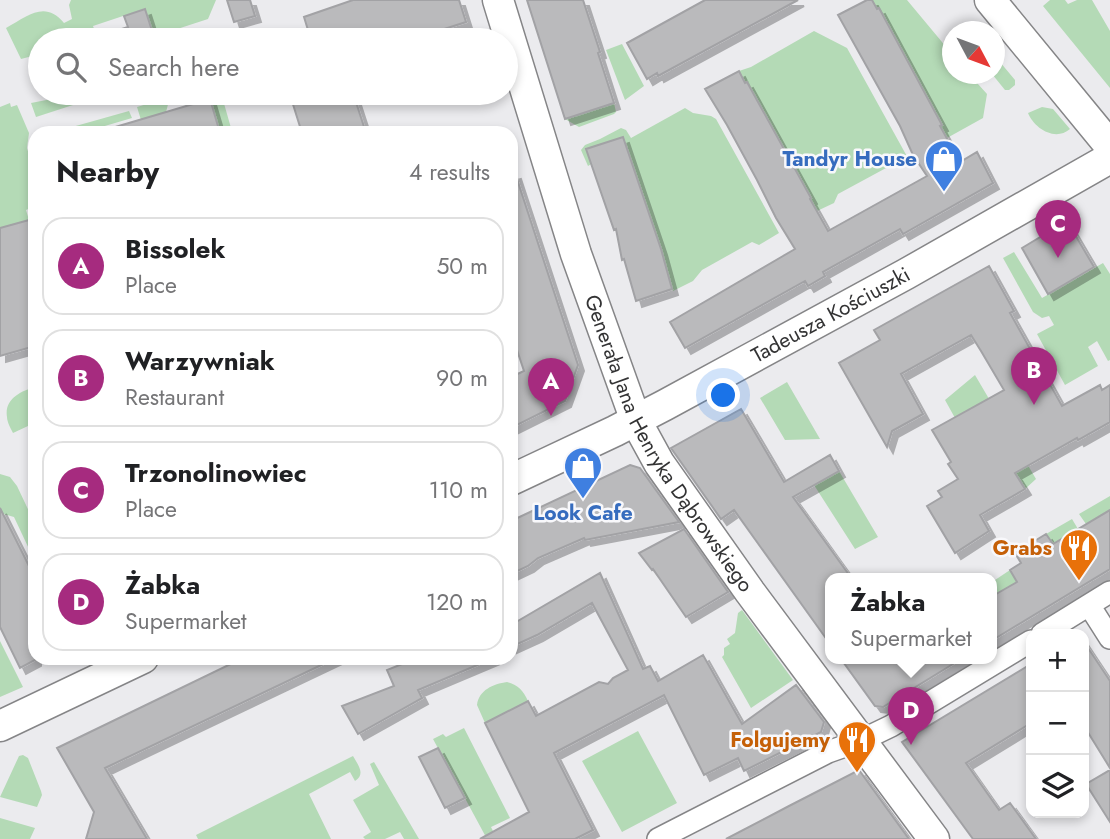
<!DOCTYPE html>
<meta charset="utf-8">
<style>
:root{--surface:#fff;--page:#f2f2f2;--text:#202124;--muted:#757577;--line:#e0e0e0;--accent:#a62b7f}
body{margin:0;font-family:Jost,sans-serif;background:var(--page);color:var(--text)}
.controls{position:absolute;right:21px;bottom:21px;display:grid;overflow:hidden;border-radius:14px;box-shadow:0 4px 10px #0003}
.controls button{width:63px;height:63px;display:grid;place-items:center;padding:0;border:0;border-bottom:2px solid var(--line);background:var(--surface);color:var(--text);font:35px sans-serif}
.compass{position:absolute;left:942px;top:21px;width:63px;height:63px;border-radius:50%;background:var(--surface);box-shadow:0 4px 10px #0003;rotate:131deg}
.you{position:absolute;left:724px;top:396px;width:24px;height:24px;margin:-18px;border:5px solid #fff;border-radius:50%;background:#1a73e8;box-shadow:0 0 0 10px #1a73e833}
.badge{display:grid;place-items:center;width:46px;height:46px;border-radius:50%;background:var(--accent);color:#fff;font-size:23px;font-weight:700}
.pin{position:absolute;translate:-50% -58px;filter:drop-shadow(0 2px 4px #0008)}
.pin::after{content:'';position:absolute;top:37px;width:24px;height:21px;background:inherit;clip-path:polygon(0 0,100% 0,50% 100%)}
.popup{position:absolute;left:825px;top:573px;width:172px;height:91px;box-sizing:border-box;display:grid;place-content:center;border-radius:14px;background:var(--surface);filter:drop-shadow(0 2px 5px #0005);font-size:23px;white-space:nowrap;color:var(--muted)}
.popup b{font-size:26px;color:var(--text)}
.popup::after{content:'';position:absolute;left:50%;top:100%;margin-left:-14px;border:14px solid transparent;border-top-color:var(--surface)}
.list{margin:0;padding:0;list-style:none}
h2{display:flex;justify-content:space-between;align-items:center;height:91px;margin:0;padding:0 28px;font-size:30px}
h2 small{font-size:23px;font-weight:400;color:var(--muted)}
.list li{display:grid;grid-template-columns:46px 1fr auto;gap:21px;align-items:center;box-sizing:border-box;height:98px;margin:0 14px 14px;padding:0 14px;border:2px solid var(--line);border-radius:21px}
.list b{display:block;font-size:26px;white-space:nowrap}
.list p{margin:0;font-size:23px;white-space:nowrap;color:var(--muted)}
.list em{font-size:23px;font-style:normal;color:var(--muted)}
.icon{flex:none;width:38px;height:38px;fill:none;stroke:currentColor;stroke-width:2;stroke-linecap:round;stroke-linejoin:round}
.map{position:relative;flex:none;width:1110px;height:839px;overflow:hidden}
.search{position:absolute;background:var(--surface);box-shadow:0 4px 10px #0003;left:28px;top:28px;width:490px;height:77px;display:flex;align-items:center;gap:18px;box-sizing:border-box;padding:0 24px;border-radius:38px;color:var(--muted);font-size:26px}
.panel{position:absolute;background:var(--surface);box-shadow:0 4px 10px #0003;left:28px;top:126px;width:490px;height:539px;border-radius:21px}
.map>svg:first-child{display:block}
.green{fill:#b4dab6}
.building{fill:#bababc;stroke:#a2a2a5;stroke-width:2;filter:url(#shadow)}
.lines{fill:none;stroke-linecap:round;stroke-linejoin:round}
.street-casing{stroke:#858587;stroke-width:24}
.secondary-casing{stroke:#858587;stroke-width:33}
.street{stroke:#fff;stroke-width:21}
.secondary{stroke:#fff;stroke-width:30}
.labels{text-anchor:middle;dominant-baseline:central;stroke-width:5;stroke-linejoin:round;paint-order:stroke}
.shop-label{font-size:21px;font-weight:bold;fill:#366cbe;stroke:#f8f8fb;text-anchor:end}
.street-label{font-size:21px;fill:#333334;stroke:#f8f8fb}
.food-label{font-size:21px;font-weight:bold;fill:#c56008;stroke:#f8f8fb;text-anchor:end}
</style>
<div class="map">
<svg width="1110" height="839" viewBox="0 0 1110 839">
<defs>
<filter id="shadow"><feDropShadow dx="6" dy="6" stdDeviation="0" flood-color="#0004"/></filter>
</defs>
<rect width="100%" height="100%" fill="#ebebee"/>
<!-- green -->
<path class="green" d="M71 0H216L208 19 168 32 170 40H155L144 9 93 26 97 37 86 40H40V54L21 59 6 28C28 16 45 0 64 23L72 19 69 5Z
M872 0H907L952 54 953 74H969L987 94 983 118 947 138 940 126 942 125 904 55Z
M1050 0H1065L1068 4 1077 0H1092L1110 31V88L1043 6Z
M814 31 847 48 909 160 906 162 899 161 838 194 834 203 817 211 809 199 811 197 744 84 739 71 751 67Z
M622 44 644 86 625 100 606 50Z
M995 56 1015 80V85L1009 90H1005L992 74H995Z
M88 93H110L36 117 31 103 72 95 73 98Z
M191 93H221L231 128 220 131 210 99 185 106Z
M170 97 166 112 141 120 137 107Z
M10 103 11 107 17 105 29 133 27 148 35 175V206L26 210 29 220 0 228V107Z
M614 103 616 112 614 114 579 127 565 119Z
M1042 107 1053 109 1070 129C1055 142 1034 128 1028 113Z
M685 108 693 113 711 116 716 119 779 233 759 245 752 242 702 270 693 281 673 291 667 277 669 276 628 150 626 151 623 137 587 149 593 163 588 166 581 150 585 145 600 139 621 128 626 130 631 138Z
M129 111 132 118 81 133H59L58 131Z
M1014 252 1042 298 1103 263 1110 274V360L1108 361 1097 341 1088 347 1098 366 1065 385 1037 334 1054 325 1049 316 1042 318 1033 312 1003 258Z
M975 375 1036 479 1025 489 976 406 955 418 945 400Z
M787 382 820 439 785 440 760 398Z
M35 387V440L28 426 13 433C11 429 7 422 7 417 4 399 21 391 35 387Z
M839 471 878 537 855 549 814 485Z
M0 474 10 477 17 486 35 524V549L30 551 14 517 0 513Z
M1110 496V511L1109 510 1086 524 1079 514Z
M1072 519 1078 529 1053 544 1046 534Z
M1010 570 1017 582 992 597V582Z
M742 610 793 680 751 708 722 657 724 655V648L730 644 727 639 735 633 738 613Z
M0 641 23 687 0 697Z
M507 682C518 685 523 690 528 701L485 723 477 705C479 690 493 684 507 682Z
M464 728 510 818 491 827 497 839H487L433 739 443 734 446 737Z
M638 731 677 803 622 832 582 761Z
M23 755 28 758 41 791 42 795 37 807 0 797 19 756Z
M353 756C358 765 366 774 355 781L350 772 309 794 331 839H198L196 835Z
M374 762 419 839H404L400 832 385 839H365L363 837 371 832 353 800 379 785 370 764Z
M0 818 35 828 30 839H0Z"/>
<!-- building -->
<path class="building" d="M227 0H250L255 16 234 22Z
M353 0H459L466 22 410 40H311L304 17Z
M527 0H583L600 52 598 53 614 103 565 119Z
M705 0H798L658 76 657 73 647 79 627 43Z
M867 0H872L877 9 879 8 942 125 940 126 960 162 977 152 993 183 903 234 900 229 823 272 825 276 808 286 805 281 685 348 670 322 795 249 776 218 757 180 727 125 705 89 739 71 745 83 747 82 811 198 810 199 828 231 927 176 913 155 900 126 838 15Z
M145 9 155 40H98L97 37 128 27 124 16Z
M307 93H353L366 133H302L291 98Z
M210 99 220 133H113L112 128Z
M623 137 661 249 672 289 636 301 624 259 622 260 616 229 614 230 586 149Z
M515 173 578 365 565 401 511 428V377L524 371 511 332V174Z
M29 220 35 238V346L0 356V228Z
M1067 221 1094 267 1048 294 1022 248Z
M989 266 1014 311 1010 313 1062 406 1100 385 1102 390 1110 385V422L1078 440 1077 438 1015 473 1025 489 980 515 989 531 955 553 927 506 942 497 938 491 958 479 948 464 951 462 932 430 1004 390 981 351 971 335 901 374 923 414 892 431 887 447 839 363 880 340 874 330Z
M741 409 784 482 830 455 839 471 793 497 852 579H830V644L734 510 721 519 671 448Z
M630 465 640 468 679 522 585 540 584 538 538 558 528 566 511 574V521Z
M0 508 35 578V660L20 668 0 627Z
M1110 510V569L991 641V597L1017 582 1010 570 1021 563 1015 553 1046 534 1053 544Z
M684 529 728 592 686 617 653 569 652 570 639 553Z
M600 573 643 669 650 666 658 681 703 655 742 724 796 685 824 722 821 732 744 771 738 758 704 775 664 695 554 753 593 830 575 839H480L529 812 485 723 528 701 536 716 599 682 608 684 613 678 628 670 592 603 537 635 511 647V625Z
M1084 642 1110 681V768L1084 726Z
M243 658H336L105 768 147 839H86L94 812 57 748Z
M417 658H494L418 690 422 698 358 734 342 706 394 686 387 670Z
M841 659H961L883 707 875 706Z
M1031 664V723L966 763 999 810 1010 803 1036 839H973L902 742Z
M438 748 465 798 445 808 419 757Z
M859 770 909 839H726L789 806Z
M1110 770V822L1086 784Z"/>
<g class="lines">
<defs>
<path id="street" d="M1089 605 1110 638
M1042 634 1110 592
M658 839 828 752 862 740 891 726 1031 641"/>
<g id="secondary">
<path id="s1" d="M498 0 576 254 636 421 659 463 750 592 934 839"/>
<path d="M990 0 1110 146"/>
<path id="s2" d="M511 480 615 431 665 405 906 274 1110 158"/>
<path d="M0 726 143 658"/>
</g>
</defs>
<!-- street casing -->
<use href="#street" class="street-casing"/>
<!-- secondary casing -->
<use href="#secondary" class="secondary-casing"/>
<!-- street -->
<use href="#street" class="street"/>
<!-- secondary -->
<use href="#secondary" class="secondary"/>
</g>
<!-- icons -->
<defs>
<symbol id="shop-pin" viewBox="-11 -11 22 30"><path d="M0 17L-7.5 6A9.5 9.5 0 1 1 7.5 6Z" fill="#3f7fe0" stroke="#f8f8fb"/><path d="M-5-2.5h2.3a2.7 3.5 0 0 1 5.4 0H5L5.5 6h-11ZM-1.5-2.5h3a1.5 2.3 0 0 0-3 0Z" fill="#fff"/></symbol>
<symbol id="restaurant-pin" viewBox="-11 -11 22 30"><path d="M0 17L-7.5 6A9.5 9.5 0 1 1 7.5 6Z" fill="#e8710a" stroke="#f8f8fb"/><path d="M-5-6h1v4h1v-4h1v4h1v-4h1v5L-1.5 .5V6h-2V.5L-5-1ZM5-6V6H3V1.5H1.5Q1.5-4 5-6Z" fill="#fff"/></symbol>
</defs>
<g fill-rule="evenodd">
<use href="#shop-pin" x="922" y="137" width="44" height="60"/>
<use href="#shop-pin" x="561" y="444" width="44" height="60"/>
<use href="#restaurant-pin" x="1057" y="526" width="44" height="60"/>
<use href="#restaurant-pin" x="835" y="718" width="44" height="60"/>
</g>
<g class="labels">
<!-- shop labels -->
<g class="shop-label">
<text x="917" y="159">Tandyr House</text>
<text x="583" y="513" text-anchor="middle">Look Cafe</text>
</g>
<!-- street labels -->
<g class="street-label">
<text stroke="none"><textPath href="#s2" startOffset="360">Tadeusza Kościuszki</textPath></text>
<text stroke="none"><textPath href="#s1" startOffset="478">Generała Jana Henryka Dąbrowskiego</textPath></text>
</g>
<!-- food labels -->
<g class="food-label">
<text x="1052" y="548">Grabs</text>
<text x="830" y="740">Folgujemy</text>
</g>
</g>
</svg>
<div class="controls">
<button>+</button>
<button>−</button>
<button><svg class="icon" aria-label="layers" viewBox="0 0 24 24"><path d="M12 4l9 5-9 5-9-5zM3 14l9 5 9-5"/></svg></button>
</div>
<svg class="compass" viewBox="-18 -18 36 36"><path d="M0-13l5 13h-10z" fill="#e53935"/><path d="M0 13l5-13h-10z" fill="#757577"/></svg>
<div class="you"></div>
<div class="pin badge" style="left:551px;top:416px">A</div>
<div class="pin badge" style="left:1034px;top:405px">B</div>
<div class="pin badge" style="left:1058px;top:258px">C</div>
<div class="pin badge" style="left:911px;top:745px">D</div>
<div class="popup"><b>Żabka</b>Supermarket</div>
<div class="search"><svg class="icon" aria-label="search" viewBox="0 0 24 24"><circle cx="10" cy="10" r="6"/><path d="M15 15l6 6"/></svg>Search here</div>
<section class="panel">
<h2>Nearby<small>4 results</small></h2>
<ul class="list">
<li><span class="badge">A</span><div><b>Bissolek</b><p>Place</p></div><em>50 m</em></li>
<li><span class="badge">B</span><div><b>Warzywniak</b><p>Restaurant</p></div><em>90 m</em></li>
<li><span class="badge">C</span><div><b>Trzonolinowiec</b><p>Place</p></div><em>110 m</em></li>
<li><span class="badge">D</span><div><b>Żabka</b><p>Supermarket</p></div><em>120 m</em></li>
</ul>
</section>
</div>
